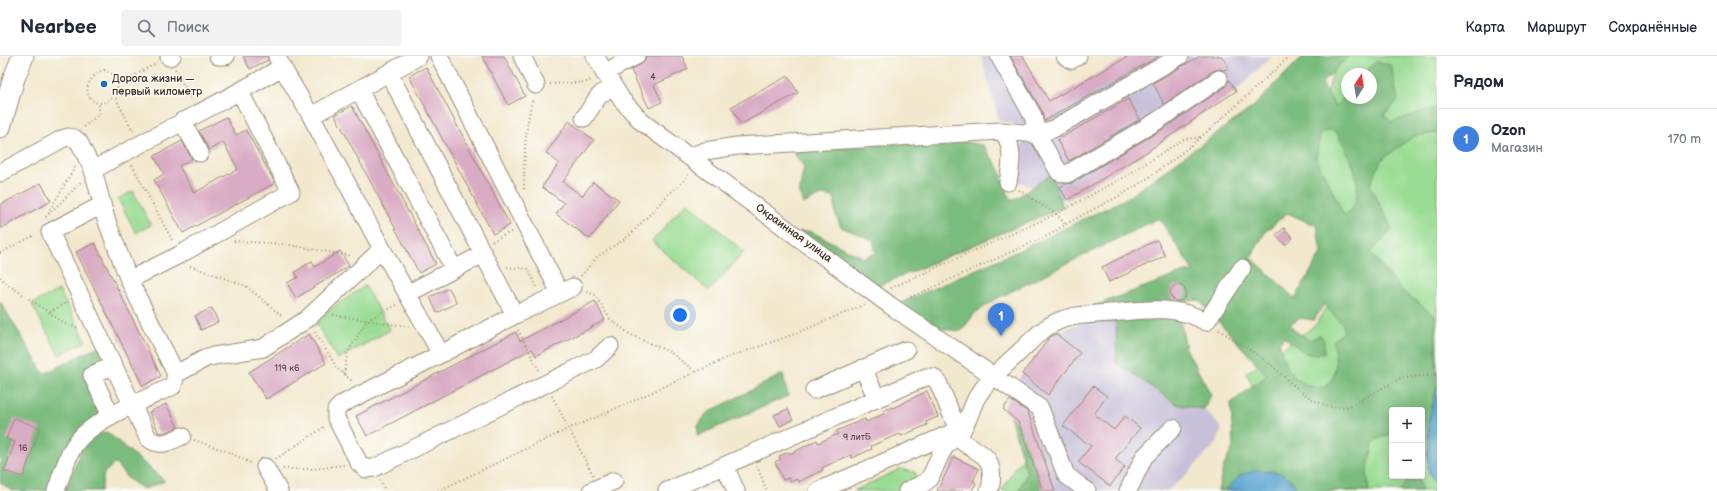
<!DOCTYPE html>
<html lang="ru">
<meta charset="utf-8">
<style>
:root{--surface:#fff;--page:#f2f2f3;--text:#1f2937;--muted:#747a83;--line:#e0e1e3;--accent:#d93025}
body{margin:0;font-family:"Balsamiq Sans",sans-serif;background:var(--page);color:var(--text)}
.controls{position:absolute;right:12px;bottom:12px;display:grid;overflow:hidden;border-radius:4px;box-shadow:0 2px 10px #0003}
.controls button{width:36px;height:36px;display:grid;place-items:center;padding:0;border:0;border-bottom:1px solid var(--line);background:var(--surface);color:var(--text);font:20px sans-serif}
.compass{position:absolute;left:1341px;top:12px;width:36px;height:36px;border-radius:50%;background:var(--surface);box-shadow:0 2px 10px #0003;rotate:12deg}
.you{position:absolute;left:680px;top:259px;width:14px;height:14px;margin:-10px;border:3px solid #fff;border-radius:50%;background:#1a73e8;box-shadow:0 0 0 6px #1a73e833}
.badge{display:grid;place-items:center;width:26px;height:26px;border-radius:50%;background:var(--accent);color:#fff;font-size:13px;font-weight:700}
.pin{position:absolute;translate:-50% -33px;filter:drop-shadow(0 1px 2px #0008)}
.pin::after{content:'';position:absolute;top:21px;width:14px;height:12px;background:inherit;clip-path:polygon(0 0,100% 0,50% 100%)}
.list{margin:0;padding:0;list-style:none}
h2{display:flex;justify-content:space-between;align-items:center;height:52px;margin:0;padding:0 16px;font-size:17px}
h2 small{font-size:13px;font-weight:400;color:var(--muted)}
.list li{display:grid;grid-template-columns:26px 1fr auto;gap:12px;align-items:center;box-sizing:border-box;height:60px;padding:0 16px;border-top:1px solid var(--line)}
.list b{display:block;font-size:15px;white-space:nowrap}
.list p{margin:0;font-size:13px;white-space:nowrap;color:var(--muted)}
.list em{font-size:13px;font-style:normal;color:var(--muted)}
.icon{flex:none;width:22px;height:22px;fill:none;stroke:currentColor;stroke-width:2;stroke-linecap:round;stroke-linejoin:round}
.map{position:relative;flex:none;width:1437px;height:435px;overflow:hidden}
header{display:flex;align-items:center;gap:24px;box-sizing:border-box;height:56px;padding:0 20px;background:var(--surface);border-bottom:1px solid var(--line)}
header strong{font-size:19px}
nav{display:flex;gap:22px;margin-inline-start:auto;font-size:14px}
.search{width:280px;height:36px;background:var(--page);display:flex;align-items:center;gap:10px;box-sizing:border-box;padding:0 14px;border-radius:4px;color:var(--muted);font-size:15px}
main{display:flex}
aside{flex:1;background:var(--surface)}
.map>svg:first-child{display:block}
.industrial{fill:#c7c0d9}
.green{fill:#99dc93;stroke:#6a8358;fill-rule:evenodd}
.forest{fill:#7abc7d;stroke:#5a734e;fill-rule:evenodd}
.water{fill:#57a3cf;stroke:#496676}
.building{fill:#d9abc4}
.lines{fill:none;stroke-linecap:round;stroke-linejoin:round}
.minor-casing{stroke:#968976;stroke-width:19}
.major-casing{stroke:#968976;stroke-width:23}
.path{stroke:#968976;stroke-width:2;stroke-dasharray:1 3;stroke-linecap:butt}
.minor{stroke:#fff;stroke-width:17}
.major{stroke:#fff;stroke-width:21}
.poi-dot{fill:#1f6fb2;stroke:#fdfcf7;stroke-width:1.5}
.labels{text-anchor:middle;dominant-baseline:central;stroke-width:3;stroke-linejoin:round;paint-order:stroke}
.number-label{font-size:9px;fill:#624a48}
.poi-label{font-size:11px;fill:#3b2a1e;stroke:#fdfcf7;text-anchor:start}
.street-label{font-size:11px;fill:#3b2a1e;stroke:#fdfcf7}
</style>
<header>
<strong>Nearbee</strong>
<div class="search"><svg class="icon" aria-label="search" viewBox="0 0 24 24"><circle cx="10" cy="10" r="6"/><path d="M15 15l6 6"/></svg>Поиск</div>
<nav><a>Карта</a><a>Маршрут</a><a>Сохранённые</a></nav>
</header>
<main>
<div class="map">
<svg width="1437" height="435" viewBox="0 0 1437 435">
<rect width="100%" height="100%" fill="#fdfcf7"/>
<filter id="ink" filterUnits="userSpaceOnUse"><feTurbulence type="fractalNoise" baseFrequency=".025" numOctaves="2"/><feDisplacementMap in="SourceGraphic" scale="8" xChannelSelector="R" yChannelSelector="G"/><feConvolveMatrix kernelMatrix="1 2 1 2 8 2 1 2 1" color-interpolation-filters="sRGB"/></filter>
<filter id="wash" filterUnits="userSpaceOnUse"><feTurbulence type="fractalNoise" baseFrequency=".012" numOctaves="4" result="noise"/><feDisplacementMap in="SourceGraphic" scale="16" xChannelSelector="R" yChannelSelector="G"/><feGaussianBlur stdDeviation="0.9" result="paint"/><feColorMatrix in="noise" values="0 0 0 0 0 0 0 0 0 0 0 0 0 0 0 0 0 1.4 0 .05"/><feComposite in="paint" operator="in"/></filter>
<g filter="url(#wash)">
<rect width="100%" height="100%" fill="#f2e8ce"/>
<!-- industrial -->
<path class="industrial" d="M981 0H1023L1049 45 1129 0H1272L1236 35 1145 97 1067 144 1012 123 1014 99 1024 86 1023 69 999 65Z
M1087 266H1116L1178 349 1204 353 1222 373 1216 388 1186 419 1167 435H1043L1018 366 1002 354 1022 318 1054 276Z"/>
<!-- green -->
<path class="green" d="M1340 0H1437V435H1305L1246 317 1316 269 1355 197 1311 97 1335 9ZM1347 18H1371V42H1347ZM1392 354H1422V420H1392Z
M133 135 151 169 136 177 118 143Z
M687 146 744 196 709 235 652 185Z
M365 230 390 274 338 303 314 264Z
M59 234 86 285 59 299 32 248Z
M1023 404 1027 417 1019 435H1002L1015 411Z
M900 413 915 416 918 424 903 435H854Z"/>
<!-- forest -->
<path class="forest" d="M1303 0H1349L1322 27 1335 50 1347 39V42H1371V18H1363L1376 6 1391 9 1398 44 1384 59 1392 66 1437 51V77L1414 80 1381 104 1370 129 1392 173 1371 197 1401 234 1435 260 1437 332 1429 363 1428 401 1422 391V354H1392V377L1374 385 1367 416 1369 435H1297L1292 425 1228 430 1226 435H1218L1223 412 1233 391 1231 347 1267 319 1199 244 1190 245 1174 251 1181 269 1186 293 1211 339 1204 353 1178 349 1117 307 1116 266H1087L1072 258 1182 217 1193 215 1159 162 998 242 975 257 961 275C933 274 919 263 896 249L1020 194 1127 142 1253 51ZM1330 74 1335 75C1347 93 1360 117 1357 140 1357 145 1352 152 1349 157L1344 159 1316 102 1320 77ZM1287 157 1317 170 1321 197 1295 243 1251 201 1266 175ZM1324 248 1343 269 1344 276 1333 285C1337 305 1340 339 1309 330 1301 327 1292 320 1288 313 1283 305 1282 294 1279 286L1284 281 1307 298H1324V285L1320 279 1310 284 1295 275 1290 268 1301 262 1314 264Z
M959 85 983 89 999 112 1006 133 1012 145 1051 119 1063 151 876 231 799 176 810 175 863 202 876 197 873 184 841 171 835 157V141L821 139 803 148 799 135 804 111 793 96 893 88Z
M0 245 44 318 99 290 107 305 87 315 106 354 51 435H12L0 426Z
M783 318 788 340 697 380 698 370 707 357Z
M1010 360 1018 366 1043 435H1019L1027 417Z
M107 376 165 425 144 433 128 423 115 407 104 417 101 435H65L81 394 91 381Z
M1419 424 1422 435H1400L1407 425Z"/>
<!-- water -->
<path class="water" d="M1437 330V433L1429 417 1428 401 1429 363Z
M1257 414C1277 416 1289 415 1297 435H1226L1240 419Z"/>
<g id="blocks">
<!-- building -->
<path class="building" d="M243 0H267L268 4 250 13Z
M482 0H504L525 40 508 49Z
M646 0H682L688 13 654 29 662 46 649 52 631 14 644 6Z
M1010 0H1023L1049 45 1129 0H1159L1044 65 1042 55Z
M1200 0H1222L1229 12 1224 14 1219 13 1213 15 1164 48 1153 27Z
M426 11 510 169 493 178 409 20Z
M788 20 798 37 741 68 731 51Z
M1229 24 1236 35 1145 97 1067 144 1060 131 1066 128 1072 127 1163 73 1225 31Z
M1128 43 1140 63 1069 105 1057 84Z
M352 50 436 208 419 217 335 59Z
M226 61 236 79 246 74 275 127 183 177 154 124 164 118 154 100 182 85 192 103 179 110 194 137 238 113 223 86 209 94 199 75Z
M569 65 594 84 563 126 582 140 593 126 619 144 590 183 556 158 564 147 542 131 559 107 546 97Z
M41 127 51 145 0 173V149Z
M1284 172 1293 182 1285 189 1276 179Z
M1157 184 1165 200 1109 226 1102 211Z
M95 187 161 320 143 330 76 196Z
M340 195 349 210 296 242 287 227 298 221 295 216 312 205 315 211Z
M1170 237a8 8 0 1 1 16 0a8 8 0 1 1-16 0Z
M449 232 457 247 437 257 430 241Z
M595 245 605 264 536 300 532 293 367 380 356 360 516 276 520 285Z
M212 252 218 266 201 274 195 260Z
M309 278 326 307 266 343 249 316Z
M1056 278 1080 297 1048 339 1022 318 1050 281Z
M1093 330 1107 340 1094 358 1114 374 1125 360 1140 372 1115 403 1125 411 1110 430 1078 406 1091 390 1063 370Z
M927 335 938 361 926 366 927 369 901 380 900 378 885 384 871 390 872 393 852 402 851 399 839 404 822 412 823 414 798 426 797 423 790 426 789 422 783 424 775 406 781 403 779 400 789 396 790 398 817 384 818 387 838 378 836 375 865 363 866 366 884 358 883 355 892 351 893 352Z
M1010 344 1028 356 1055 435H1043L1018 366 1003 353Z
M166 348 178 371 166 376 159 377 149 356Z
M788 353 793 364 780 370 774 359Z
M14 362 40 372 23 421 4 415 15 386 6 383Z
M954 401 979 413 973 425 976 427 972 435H937Z"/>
</g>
</g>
<g filter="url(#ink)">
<use href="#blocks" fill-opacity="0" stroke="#968976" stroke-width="1"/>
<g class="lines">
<defs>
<path id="minor" d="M218 0H226
M439 0 560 237
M522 0 536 29
M595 0 622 44 642 66 891 250 1040 352 1066 419 1087 435
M999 0 1033 60 1037 78 1059 116 1067 118 1157 65 1219 23
M1065 0 1071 4 1078 0
M169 1 172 0
M282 11 311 60 382 193 441 298 342 348 336 354V362L359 407 366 413 374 412 596 303 610 290
M389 17 515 259
M604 17 636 0
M359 34 454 213
M311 60 419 0
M584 62 598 41 612 29
M182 65 200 97
M1001 75 1037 78 1053 73 1180 0
M689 101 705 95 737 90 1001 75C1015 87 1011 110 1008 126
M93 114C155 79 220 48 282 11L277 1
M0 117 62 83 68 81 74 82 79 86 93 114 106 163 129 224 176 318
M102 149 50 176 148 382C160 392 169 386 182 380
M129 224 179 199 291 136 240 36
M407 238 483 198
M441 298 515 259 573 231
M863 312 877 343
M814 334 906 294
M111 360 92 319 114 309
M725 410 736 435
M265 411 279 435
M56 435C61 421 67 399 76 387 92 364 146 343 173 330L176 318 208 301 263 292 307 263 382 193
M591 435 614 425
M667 435 919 324 926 321H933L938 326 963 386C970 392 977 394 984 400 993 407 993 425 989 435
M818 435 949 378 956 377
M907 435C914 430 923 430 928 424 935 415 937 403 943 394 947 386 955 383 960 377 968 367 971 352 977 341 987 325 1000 314 1014 301 1030 287 1042 270 1064 263 1077 258 1105 258 1121 256 1150 253 1180 250 1206 266L1242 212
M1128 435 1144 401 1173 372"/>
<path id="major" d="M0 71 14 22 23 0"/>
</defs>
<!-- minor casing -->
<use href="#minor" class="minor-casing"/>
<!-- major casing -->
<use href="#major" class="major-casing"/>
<!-- path -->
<path class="path" d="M175 13 192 45
M104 14C134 22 106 59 91 43 81 33 93 17 104 14Z
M118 28 157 7
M550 28 588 26 592 23
M114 39 133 75
M84 71 99 58V47
M132 109 173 186
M524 133C524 102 525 71 533 42
M1019 134 1056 158 1065 168
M48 157 75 111
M46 161 81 126
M234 185 284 188 352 200
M492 185 513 175
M0 197 35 179
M190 210 246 230 283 261
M507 211 528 213 538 233
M581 220 597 201 629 180 667 140 685 124 689 117
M0 221 6 227 67 269 80 272
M891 232 1056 158 1124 121 1184 83 1201 81
M587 236 595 239 610 263 631 279 670 296 696 316
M907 243 1051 178C1081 157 1115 145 1145 124 1198 88 1243 43 1290 0
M50 256 68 246
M333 259 410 271
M518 274 539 314
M1219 274C1236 285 1254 296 1270 308 1293 327 1316 358 1350 350L1401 322 1437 319
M315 276 337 312 353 326
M344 318 347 298 367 264 397 249
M552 340 593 419
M194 384 226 395 251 407
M276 403 324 371
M757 410 767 435
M283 413H314L344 409
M380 424 385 435
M438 435 570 372 595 362 729 301 792 279 866 248"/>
<!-- minor -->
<use href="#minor" class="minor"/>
<!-- major -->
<use href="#major" class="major"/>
</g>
</g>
<!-- markers -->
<circle class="poi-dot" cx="104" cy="28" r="4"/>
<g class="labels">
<!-- number labels -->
<g class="number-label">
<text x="653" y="21">4</text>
<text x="287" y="312">119 к6</text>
<text x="857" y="381">9 литБ</text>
<text x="23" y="392">16</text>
</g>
<!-- poi labels -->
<g class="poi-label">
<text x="112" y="22">Дорога жизни —<tspan x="112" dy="13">первый километр</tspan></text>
</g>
<!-- street labels -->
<g class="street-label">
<text transform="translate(794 177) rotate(36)">Окраинная улица</text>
</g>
</g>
</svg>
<div class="controls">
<button>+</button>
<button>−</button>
</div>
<svg class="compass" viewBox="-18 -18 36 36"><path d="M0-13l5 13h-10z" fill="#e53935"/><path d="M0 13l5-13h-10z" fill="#747a83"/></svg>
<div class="you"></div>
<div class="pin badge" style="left:1001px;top:280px;background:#3f7fe0">1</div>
</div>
<aside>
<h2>Рядом<small></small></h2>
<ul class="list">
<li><span class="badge" style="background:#3f7fe0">1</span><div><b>Ozon</b><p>Магазин</p></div><em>170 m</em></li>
</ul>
</aside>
</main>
